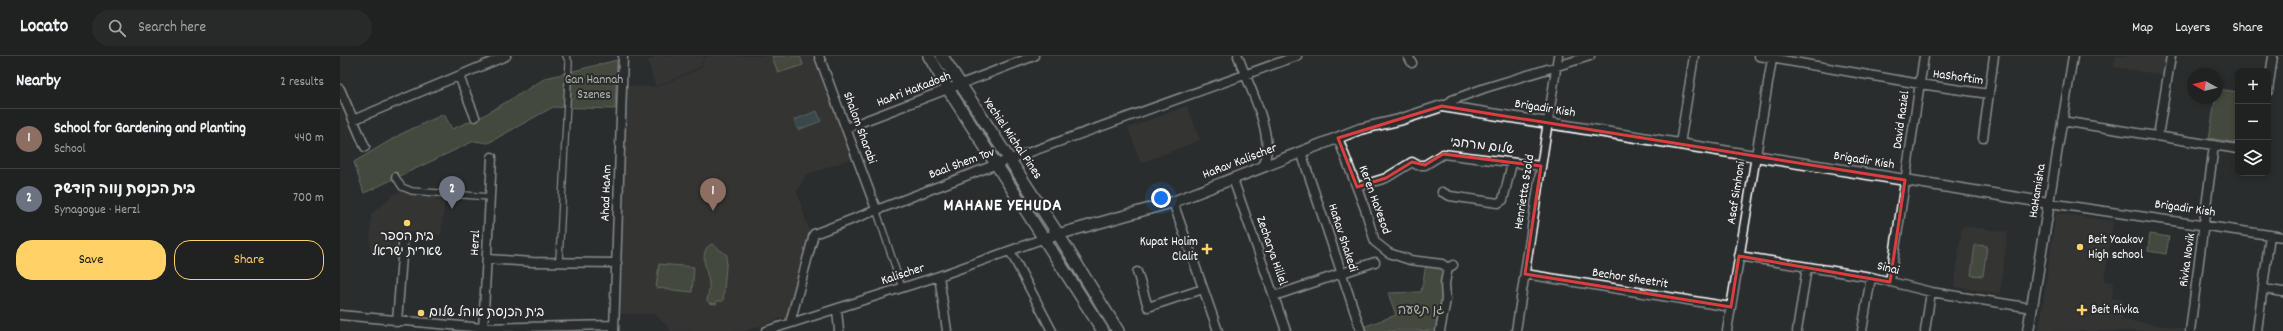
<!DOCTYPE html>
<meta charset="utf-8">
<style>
:root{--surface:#202222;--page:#282a2a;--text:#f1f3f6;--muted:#a2a4a5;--line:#3d3f40;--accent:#ffd166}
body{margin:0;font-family:Dekko,"Playpen Sans Hebrew",sans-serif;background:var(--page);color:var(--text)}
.controls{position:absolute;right:12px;top:12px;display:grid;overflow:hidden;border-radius:8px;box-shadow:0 2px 6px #0003}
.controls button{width:36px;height:36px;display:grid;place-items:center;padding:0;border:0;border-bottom:1px solid var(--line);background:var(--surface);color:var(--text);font:20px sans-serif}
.compass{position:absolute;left:1847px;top:12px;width:36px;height:36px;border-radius:50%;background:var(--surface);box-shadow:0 2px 6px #0003;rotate:278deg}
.you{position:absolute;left:821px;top:142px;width:14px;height:14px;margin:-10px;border:3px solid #fff;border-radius:50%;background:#1a73e8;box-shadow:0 0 0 6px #1a73e833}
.badge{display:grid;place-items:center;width:26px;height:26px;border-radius:50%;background:var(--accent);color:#fff;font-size:13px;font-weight:700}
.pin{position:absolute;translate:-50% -33px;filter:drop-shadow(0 1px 2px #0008)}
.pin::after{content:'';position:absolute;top:21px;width:14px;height:12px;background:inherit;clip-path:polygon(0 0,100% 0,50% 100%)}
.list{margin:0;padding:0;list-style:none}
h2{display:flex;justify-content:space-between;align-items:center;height:52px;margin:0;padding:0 16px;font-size:17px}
h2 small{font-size:13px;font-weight:400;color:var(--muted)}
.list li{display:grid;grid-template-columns:26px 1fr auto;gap:12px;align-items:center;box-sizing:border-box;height:60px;padding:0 16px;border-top:1px solid var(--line)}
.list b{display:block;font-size:15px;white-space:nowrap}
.list p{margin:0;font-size:13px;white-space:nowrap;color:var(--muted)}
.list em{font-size:13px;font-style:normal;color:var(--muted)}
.actions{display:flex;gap:8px;padding:12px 16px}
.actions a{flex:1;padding:9px 0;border:1px solid var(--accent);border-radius:16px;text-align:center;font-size:14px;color:var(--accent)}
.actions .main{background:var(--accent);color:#111}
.icon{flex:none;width:22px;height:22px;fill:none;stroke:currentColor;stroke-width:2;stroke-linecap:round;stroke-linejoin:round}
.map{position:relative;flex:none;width:1943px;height:275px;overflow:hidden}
header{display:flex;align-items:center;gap:24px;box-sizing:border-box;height:56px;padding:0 20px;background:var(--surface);border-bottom:1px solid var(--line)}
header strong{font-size:19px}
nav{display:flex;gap:22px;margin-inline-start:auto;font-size:14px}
.search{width:280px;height:36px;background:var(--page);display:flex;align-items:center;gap:10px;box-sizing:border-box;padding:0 14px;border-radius:22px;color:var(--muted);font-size:15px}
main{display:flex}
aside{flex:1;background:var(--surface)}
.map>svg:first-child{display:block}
.built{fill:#3f3d3a}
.green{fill:#646a50;stroke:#b2b4a8}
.water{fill:#4c6970;stroke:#94a5a9}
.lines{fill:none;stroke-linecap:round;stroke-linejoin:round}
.pedestrian-casing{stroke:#fff;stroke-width:8}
.minor-casing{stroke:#fff;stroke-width:11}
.tertiary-casing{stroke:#fff;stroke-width:13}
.secondary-casing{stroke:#fff;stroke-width:14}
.pedestrian{stroke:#2a2d2e;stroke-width:5.5}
.minor{stroke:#2a2d2e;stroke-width:8}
.tertiary{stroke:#2a2d2e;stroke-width:10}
.secondary{stroke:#2a2d2e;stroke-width:11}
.marked{fill:none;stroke:#da3e3e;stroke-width:3;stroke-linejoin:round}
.poi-dot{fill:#ffd166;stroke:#2a2d2e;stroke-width:1.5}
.labels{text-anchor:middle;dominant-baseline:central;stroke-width:4;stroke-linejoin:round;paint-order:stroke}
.street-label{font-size:13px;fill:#fff;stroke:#2a2d2e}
.park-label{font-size:13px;fill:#b2b4a8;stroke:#2a2d2e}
.poi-label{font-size:13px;fill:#fff;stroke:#2a2d2e;text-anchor:start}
.district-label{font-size:17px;font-weight:bold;letter-spacing:1px;fill:#fff;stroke:#2a2d2e}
</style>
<header>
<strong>Locato</strong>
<div class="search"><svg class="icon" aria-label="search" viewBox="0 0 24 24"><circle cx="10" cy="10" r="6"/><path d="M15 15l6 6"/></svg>Search here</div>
<nav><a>Map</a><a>Layers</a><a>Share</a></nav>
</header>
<main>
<aside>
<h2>Nearby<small>2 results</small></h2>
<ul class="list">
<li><span class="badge" style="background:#8d6e63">1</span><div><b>School for Gardening and Planting</b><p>School</p></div><em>440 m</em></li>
<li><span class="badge" style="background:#6b7280">2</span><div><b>בית הכנסת נווה קודשך</b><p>Synagogue · Herzl</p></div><em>700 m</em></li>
</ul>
<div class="actions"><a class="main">Save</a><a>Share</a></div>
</aside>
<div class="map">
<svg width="1943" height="275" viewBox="0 0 1943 275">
<rect width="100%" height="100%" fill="#2a2d2e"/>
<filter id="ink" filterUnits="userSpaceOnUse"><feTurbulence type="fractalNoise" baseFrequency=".025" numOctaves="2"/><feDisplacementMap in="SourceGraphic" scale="8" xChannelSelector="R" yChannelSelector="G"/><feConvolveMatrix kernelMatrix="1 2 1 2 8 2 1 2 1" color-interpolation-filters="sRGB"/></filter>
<g filter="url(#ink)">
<!-- built -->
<path class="built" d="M317 0H365L360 11 317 30H315L308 5Z
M368 0H473L511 103 466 119 457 136 469 174 447 260 405 275H332L315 258H278L287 30 317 31 361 12 364 3Z
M1776 0H1826L1823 19 1774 11Z
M847 50 860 84 801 107 788 72Z
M57 136 105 140 101 179 57 176 55 197 30 195 31 158Z
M1716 157 1773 165 1764 225 1774 226 1772 242 1784 244 1782 264 1844 273V275H1699Z
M1622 170 1668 176 1660 237 1614 231Z"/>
<!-- green -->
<path class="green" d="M432 0H460L463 9 438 17Z
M277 4 275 53 213 51 148 87 134 85 24 137 14 106 61 78 104 58 112 73 143 60 206 22Z
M1877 33 1898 36V87L1869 82Z
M1810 178 1829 181 1826 198 1808 195Z
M372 188 387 199 383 245H377L376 248 369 247 367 244C368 238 370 233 369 227 368 217 357 194 372 188Z
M1635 189 1647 190 1643 220 1631 219Z
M319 208 354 211 352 236 316 232Z
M1086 209 1104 212 1103 243 1097 275H1024L1023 271 1056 259 1048 237 1081 236Z"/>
<!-- water -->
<path class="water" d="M477 55 481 65 458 74 454 64Z"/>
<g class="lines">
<defs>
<path id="pedestrian" d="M55 120 62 131 72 135 150 141
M536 153 562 232
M219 205 229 6 226 0"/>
<path id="minor" d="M479 0 536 153
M898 0C908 29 937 81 923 110
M1068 0 1072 7
M1419 0 1580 28 1649 38
M1733 0 1709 147 1943 181
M119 20 135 61
M0 33 25 91
M1928 35 1933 0
M1106 50 1112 44 1145 32 1250 0
M13 64 166 0
M1722 65 1898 93
M506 72 694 0
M1818 80 1831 0
M998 82 1025 153 1035 186 1049 197 1070 204 1102 208 1108 212
M1643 82 1654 0
M1340 88 1354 0
M961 96 1021 275
M893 123 946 275
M1017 131 1046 122 1072 106 1077 109H1085L1103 98 1201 110
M1102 136 1110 140 1158 147 1163 144 1172 107
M833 146 878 275
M670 195 712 275
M1399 200 1531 221 1591 236 1692 252
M147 203 192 206 277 207
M797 216 808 251 863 233
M1185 218 1391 251
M599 220 607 275
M1550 226 1584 0
M1924 233 1943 236
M934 240 1035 206
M497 254 499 275
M0 259 143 272 274 269
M57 266 63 187
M450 267 474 178 657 108 957 0
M143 275 152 101
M274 275 283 0
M426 275 599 220 705 182
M1100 275 1106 244 1105 227 1108 212 1113 209
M1176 275 1218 0
M1387 275 1432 3
M1457 275 1467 211
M1522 275 1531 221
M1585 275 1591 236
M1850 275 1874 89
M1917 275 1930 179"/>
<path id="tertiary" d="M705 182 833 146 1020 73 1059 64 1102 50 1709 147 1688 275"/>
<path id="secondary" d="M589 0 608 33 763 275
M602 0 718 178 778 275"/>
</defs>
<!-- pedestrian casing -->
<use href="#pedestrian" class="pedestrian-casing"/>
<!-- minor casing -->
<use href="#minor" class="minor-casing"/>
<!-- tertiary casing -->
<use href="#tertiary" class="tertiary-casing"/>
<!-- secondary casing -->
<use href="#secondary" class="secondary-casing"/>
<!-- pedestrian -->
<use href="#pedestrian" class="pedestrian"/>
<!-- minor -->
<use href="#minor" class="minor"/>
<!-- tertiary -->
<use href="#tertiary" class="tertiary"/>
<!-- secondary -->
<use href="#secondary" class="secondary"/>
</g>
</g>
<!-- marked area -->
<path d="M0 0H1943V275H0ZM1102 50 1565 124 1550 226 1399 200 1391 251 1185 218 1201 110 1103 98 1085 109 1072 106 1046 122 1017 131 998 82Z" fill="#2a2d2e" fill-opacity=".55" fill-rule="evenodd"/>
<path class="marked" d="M1102 50 1565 124 1550 226 1399 200 1391 251 1185 218 1201 110 1103 98 1085 109 1072 106 1046 122 1017 131 998 82Z"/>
<!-- markers -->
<g class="poi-dot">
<circle cx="67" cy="167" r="4"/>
<circle cx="1740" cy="191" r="4"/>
<path d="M865 187h4v4h4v4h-4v4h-4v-4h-4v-4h4z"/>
<path d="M1740 248h4v4h4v4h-4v4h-4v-4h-4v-4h4z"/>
<circle cx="81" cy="257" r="4"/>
</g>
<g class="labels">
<!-- street labels -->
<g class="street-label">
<text transform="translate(1618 22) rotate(8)">HaShoftim</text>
<text transform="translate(574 34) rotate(-21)">HaAri HaKadosh</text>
<text transform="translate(1205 53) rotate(9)">Brigadir Kish</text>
<text transform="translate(1562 64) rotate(-82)">David Raziel</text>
<text transform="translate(519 72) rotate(70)">Shalom Sharabi</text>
<text transform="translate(672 83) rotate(56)">Yechiel Michal Pines</text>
<text transform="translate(1142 91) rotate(7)">שלום מרחבי</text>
<text transform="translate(1524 105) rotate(9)">Brigadir Kish</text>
<text transform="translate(900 106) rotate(-21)">HaRav Kalischer</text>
<text transform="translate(622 108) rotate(-20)">Baal Shem Tov</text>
<text transform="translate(1698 135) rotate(-81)">HaHamisha</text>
<text transform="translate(1185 136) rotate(-81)">Henrietta Szold</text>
<text transform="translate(267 137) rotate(-88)">Ahad HaAm</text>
<text transform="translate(1397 137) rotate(-81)">Asaf Simhoni</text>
<text transform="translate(1034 144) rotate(70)">Keren HaYesod</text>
<text transform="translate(1845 153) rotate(8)">Brigadir Kish</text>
<text transform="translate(1002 182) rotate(72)">HaRav Shakedi</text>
<text transform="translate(136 187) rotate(-87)">Herzl</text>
<text transform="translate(931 195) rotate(71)">Zecharya Hillel</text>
<text transform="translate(1848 204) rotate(-82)">Rivka Novik</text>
<text transform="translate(1548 213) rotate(14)">Sinai</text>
<text transform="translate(563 219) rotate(-18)">Kalischer</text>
<text transform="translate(1290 223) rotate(9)">Bechor Sheetrit</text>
</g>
<!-- park labels -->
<g class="park-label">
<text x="254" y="24">Gan Hannah<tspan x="254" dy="15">Szenes</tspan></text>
<text x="1081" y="255">גן תשעה</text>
</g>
<!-- poi labels -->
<g class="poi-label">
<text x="67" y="181" text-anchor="middle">בית הספר<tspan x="67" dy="15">שארית ישראל</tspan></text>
<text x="1748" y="184">Beit Yaakov<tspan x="1748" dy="15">High school</tspan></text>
<text x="858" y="186" text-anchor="end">Kupat Holim<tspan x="858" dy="15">Clalit</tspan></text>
<text x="1751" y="254">Beit Rivka</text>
<text x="89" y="257">בית הכנסת אוהל שלום</text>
</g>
<!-- district labels -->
<g class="district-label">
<text x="663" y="151">MAHANE YEHUDA</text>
</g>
</g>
</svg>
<div class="controls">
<button>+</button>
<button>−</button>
<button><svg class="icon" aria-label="layers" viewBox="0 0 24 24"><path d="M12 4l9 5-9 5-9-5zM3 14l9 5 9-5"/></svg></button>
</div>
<svg class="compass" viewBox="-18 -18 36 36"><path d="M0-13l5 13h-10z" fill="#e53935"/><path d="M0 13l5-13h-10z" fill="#a2a4a5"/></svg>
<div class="you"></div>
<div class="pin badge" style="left:373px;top:155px;background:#8d6e63">1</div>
<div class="pin badge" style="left:112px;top:153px;background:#6b7280">2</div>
</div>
</main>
